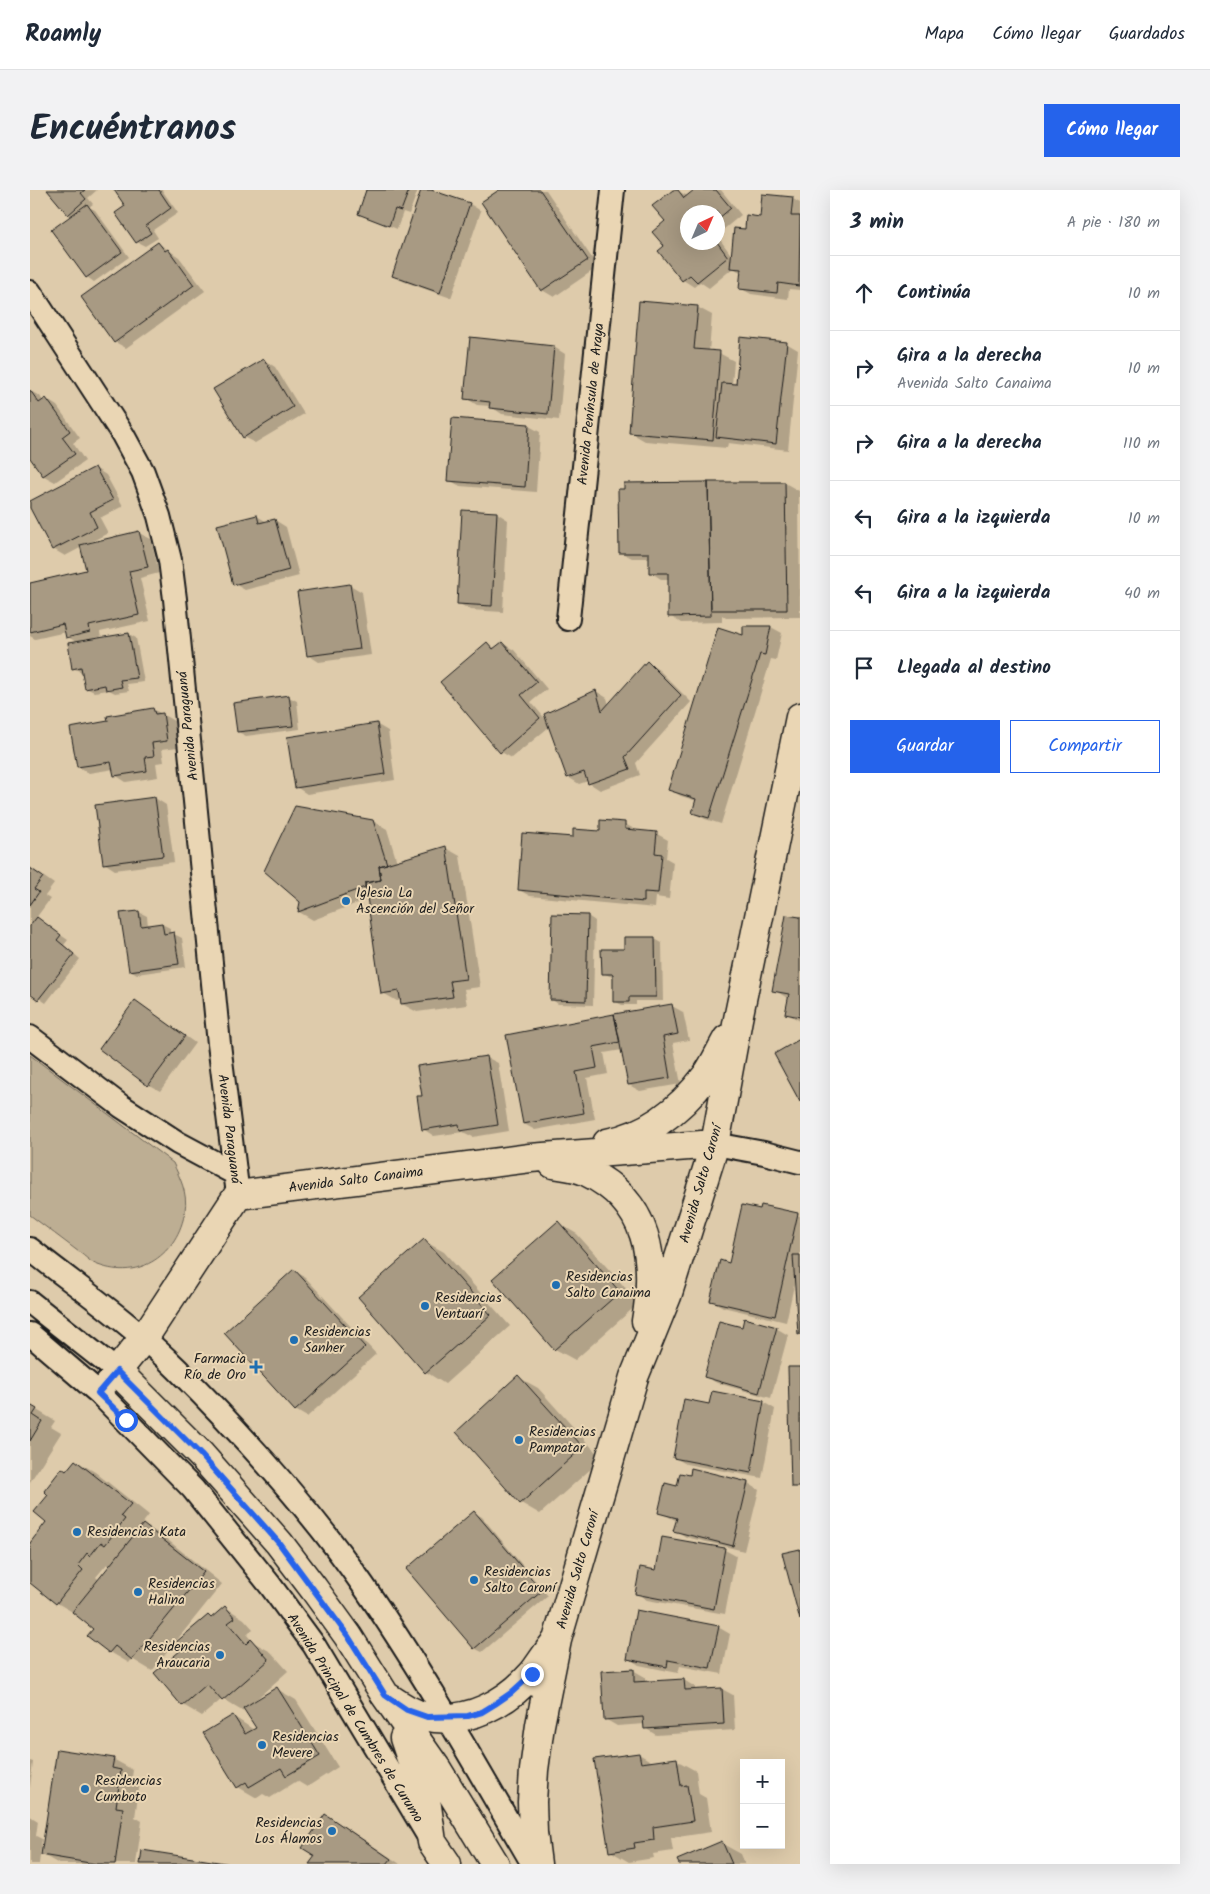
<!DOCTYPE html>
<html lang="es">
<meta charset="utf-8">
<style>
:root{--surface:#fff;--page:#f2f2f3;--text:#1f2937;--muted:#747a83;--line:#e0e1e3;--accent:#2563eb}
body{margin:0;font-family:Kalam,sans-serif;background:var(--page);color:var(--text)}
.controls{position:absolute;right:15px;bottom:15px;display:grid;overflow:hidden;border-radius:0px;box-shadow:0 5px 20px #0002}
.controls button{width:45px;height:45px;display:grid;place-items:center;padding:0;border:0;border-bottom:1px solid var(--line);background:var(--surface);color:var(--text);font:25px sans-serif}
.compass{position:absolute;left:650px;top:15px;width:45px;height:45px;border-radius:50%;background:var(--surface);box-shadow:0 5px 20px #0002;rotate:44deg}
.stop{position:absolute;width:15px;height:15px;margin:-11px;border:4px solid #2563eb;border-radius:50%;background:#fff}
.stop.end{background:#2563eb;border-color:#fff;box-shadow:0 1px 5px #0008}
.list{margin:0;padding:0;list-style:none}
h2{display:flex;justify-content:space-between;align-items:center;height:65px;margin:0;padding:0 20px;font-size:21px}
h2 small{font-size:16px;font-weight:400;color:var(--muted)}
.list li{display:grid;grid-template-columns:32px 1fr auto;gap:15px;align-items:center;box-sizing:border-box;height:75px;padding:0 20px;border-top:1px solid var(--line)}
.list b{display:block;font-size:19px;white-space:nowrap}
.list p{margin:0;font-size:16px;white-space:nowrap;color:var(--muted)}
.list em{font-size:16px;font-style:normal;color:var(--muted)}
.actions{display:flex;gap:10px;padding:15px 20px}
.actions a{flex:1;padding:11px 0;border:1px solid var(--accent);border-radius:0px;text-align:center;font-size:18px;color:var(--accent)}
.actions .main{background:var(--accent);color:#fff}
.icon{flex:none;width:28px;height:28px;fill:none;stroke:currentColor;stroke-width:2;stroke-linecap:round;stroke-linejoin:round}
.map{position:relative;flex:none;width:770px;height:1674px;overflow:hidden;border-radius:0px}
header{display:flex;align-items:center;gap:30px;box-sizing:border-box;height:70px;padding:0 25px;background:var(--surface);border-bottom:1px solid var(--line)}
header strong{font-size:24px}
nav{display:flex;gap:28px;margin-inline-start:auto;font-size:18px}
.intro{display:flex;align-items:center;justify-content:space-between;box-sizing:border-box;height:120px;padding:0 30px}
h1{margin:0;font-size:35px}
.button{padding:12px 22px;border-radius:0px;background:var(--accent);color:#fff;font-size:18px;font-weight:700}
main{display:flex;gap:30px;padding:0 30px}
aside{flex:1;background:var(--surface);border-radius:0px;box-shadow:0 5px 20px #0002}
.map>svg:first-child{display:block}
.green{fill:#bdae93;stroke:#6c6558}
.shadow{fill:#0003;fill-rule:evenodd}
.building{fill:#a89a83;stroke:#1c1c1c}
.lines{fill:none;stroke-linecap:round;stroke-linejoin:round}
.minor-casing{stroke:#1c1c1c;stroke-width:26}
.secondary-casing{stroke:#1c1c1c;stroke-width:31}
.minor{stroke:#ead6b4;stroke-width:22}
.secondary{stroke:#ead6b4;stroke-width:28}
.route{stroke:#2563eb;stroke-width:6}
.poi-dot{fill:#1f6fb2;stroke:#ead6b4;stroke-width:2}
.labels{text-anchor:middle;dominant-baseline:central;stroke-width:4;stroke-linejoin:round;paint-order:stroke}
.street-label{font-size:14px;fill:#1c1c1c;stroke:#ead6b4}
.poi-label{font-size:14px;fill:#1c1c1c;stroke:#ead6b4;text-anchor:start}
</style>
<header>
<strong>Roamly</strong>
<nav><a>Mapa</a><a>Cómo llegar</a><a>Guardados</a></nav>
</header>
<div class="intro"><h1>Encuéntranos</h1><a class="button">Cómo llegar</a></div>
<main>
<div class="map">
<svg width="770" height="1674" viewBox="0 0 770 1674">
<rect width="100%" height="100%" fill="#decbab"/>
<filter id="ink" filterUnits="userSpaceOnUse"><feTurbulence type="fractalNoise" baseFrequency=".02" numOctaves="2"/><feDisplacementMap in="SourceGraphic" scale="10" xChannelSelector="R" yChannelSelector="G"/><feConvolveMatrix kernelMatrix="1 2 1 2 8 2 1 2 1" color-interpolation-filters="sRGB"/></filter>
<g filter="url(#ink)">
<!-- green -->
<path class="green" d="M0 865 143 973C150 988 158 1003 155 1021 148 1064 110 1091 68 1075 61 1073 55 1066 49 1062 33 1050 16 1037 0 1025Z"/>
<!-- shadow -->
<path class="shadow" d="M18 0H67L58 8 63 14 59 17 65 20 99 67 64 92 57 87 43 26 38 24Z
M86 0H132L148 23 123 40 128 48 115 56 107 52 97 16Z
M338 0H388L379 24 373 22 367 39 329 23Z
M392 0H397L440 14 451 21 421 108 375 92 363 86Z
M471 0H516L568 77 524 107 512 100 453 12Z
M645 0 658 6 666 0H691L711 25 688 44V22H658V52H688V47L702 66 716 40 731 28 763 9 770 13V100L759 99 758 109 721 104 710 98 712 83 703 78 679 98 670 92 664 97 653 90 635 56 637 32Z
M128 53 149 67 175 101 96 158 85 152Z
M667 117 682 125 679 162 689 163 704 171 702 195 707 196 756 153 768 160 758 260 698 253 697 258 615 251 601 243Z
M524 157 535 164 529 230 472 224 460 216 447 215 436 208Z
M234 170 245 177 274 224 225 253 213 247Z
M0 201 10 206 13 211 16 209 27 216 50 248 43 253 55 271 25 292 14 286 0 266Z
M499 236 510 242 506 302 430 296 419 290Z
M65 278 76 285 93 316 70 328 78 343 59 353 109 343 121 349 129 383 110 388 120 431 70 442 71 449 99 444 106 448 114 492 97 494 99 501 85 503 79 500 64 502 56 498 53 482H51L43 478 48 453 38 447 36 442 5 449 0 446V395L57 381 52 357 35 366 23 359 0 316V312Z
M755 293 769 301 770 427 696 428 692 425V432L651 433 640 426 639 389H631L620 382V368H602L590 362 595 294Z
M467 323 478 330 473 422 440 420 428 413Z
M227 326 237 332 245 330 256 337 269 386 215 400 204 394Z
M320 395 332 402 341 465 289 472 278 465Z
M741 437 752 443 746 470 741 469 691 634 675 629 663 623 667 611 651 606 640 600 715 447Z
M457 453 466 459 472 453 484 460 517 499 501 512 517 531 566 501 577 508 579 515 617 473 629 480 661 512 606 573 610 585 570 600 559 593 558 591 549 594 538 587 519 537 482 568 471 562Z
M259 507 267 511 270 539 216 546 208 542Z
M123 519 144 531 148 557 132 559 134 572 126 573 128 587 96 592 85 585 84 579 59 583 48 577 79 532Z
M346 534 358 541 365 590 277 604 266 597Z
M125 608 136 615 144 672 85 680 74 673Z
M343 631 357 639 367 672 416 658 430 666 450 797 434 799 437 815 387 822 372 814V810L367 811 353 803 338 709 283 730 269 722Z
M595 634 606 640 627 644 638 650 636 668 643 672 639 709 626 707 625 718 500 706 489 700 544 648 571 643Z
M0 677 24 694 15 706 20 709 6 728 38 750 34 755 50 769 16 813 0 802Z
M109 722 117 726 118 736 132 734 140 738V744H144L152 748 156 777 107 784 100 780Z
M558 726 565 731 563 815 528 814 521 809Z
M770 729V831L756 823 759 809 744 800Z
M625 749 632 753 633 811H606V815H592L584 811V788L573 783 595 760Z
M106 811 165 853 130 901 119 895Z
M642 816 653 822 659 850 643 853 651 894 610 901 599 895 592 860 574 863 578 884 557 888 565 929 505 940 494 934 477 846Z
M456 867 468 873 479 941 443 947 433 942 404 946 393 939 394 907Z
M732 1016 770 1026V1144L765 1091 756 1132 693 1117 682 1111Z
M528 1033 547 1044 609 1113 545 1170 525 1159Z
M394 1051 414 1062 480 1136 415 1194 396 1182 330 1107Z
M264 1081 275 1087 346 1164 277 1227 265 1220Z
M746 1138 758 1145 741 1208 687 1193 676 1187Z
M488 1187 508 1198 572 1269 510 1324 491 1313Z
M733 1212 745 1219 732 1288 656 1274 645 1268 680 1216Z
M0 1216 25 1231 21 1237 31 1243 0 1292Z
M46 1271 65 1282 119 1325 112 1334 133 1346 192 1394 122 1481 102 1469 99 1473 80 1462 59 1446 65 1438 46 1424 27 1413 0 1392V1355L18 1332 37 1282ZM77 1374 81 1376 69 1390 66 1387Z
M662 1279 718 1293 729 1300 714 1361 656 1347 645 1340 647 1331 629 1322 648 1298 660 1287Z
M444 1323 452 1327 518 1406 452 1462 444 1458Z
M695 1360 706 1366 695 1424 617 1410 606 1403 627 1381Z
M195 1417 214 1429 223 1439 217 1445 223 1452 241 1462 258 1481 222 1513 247 1499 266 1510 308 1577 277 1597 267 1591 240 1608 233 1604 227 1608 208 1597 203 1526 224 1540 227 1538 215 1518 212 1521 192 1509 172 1526 153 1515V1460Z
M688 1437 700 1444 692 1484 650 1476 648 1483 609 1475 598 1468Z
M603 1480 615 1487V1493L654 1490 665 1497V1501L692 1499 703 1505 705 1540 626 1545 615 1538V1534L587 1536 575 1529Z
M609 1564 624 1573 646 1570 666 1581 669 1604 676 1608 681 1642 641 1648 643 1661 623 1664 624 1668 599 1672 580 1661Z
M83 1569 103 1580 102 1587 110 1592 105 1627 112 1631 106 1674H29L13 1665Z
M0 1571 3 1572 0 1598Z
M296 1625 315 1637 370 1674H281L286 1666Z
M0 1626 8 1631 6 1646 12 1649 9 1674H0Z
M691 1653 711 1664 715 1674H650Z"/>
<!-- building -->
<path class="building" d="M17 0H55L51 3 56 9 38 25Z
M84 0H129L141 18 116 36 121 43 106 53 85 23 95 16Z
M336 0H379L371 21 365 19 359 36 328 24Z
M391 0H401L440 13 410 103 362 86Z
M469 0H510L558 70 511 101 451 12Z
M643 0H648L654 8 664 0H686L701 18 688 29V22H658V52H687L698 67 667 92 660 85 652 91 628 61 634 56 622 42 635 31 622 16Z
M732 4 763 7 761 26H770L769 96 748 93 747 103 709 99 711 79 700 78 704 38 715 39 716 25 730 27Z
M57 14 92 62 56 88 21 40Z
M128 52 135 61 138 59 164 95 84 153 51 107Z
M609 111 668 116 664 159 690 161 683 250 599 243Z
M440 147 524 156 518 224 459 218 460 212 434 209Z
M710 147 757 152 746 254 686 247 692 193 706 194Z
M234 169 263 217 213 248 183 199Z
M0 200 9 213 16 208 40 241 32 247 45 264 13 286 0 268Z
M422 228 499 234 495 297 417 291Z
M65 277 83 310 60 322 67 337 22 360 0 318V311Z
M678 292H755L757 420H681Z
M678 292 681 426 638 427V383H619V363H589L588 299H594V293Z
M432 320 467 322 462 416 427 414Z
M227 325 229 333 245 329 259 380 203 395 187 335Z
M109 341 118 377 99 381 109 425 59 436 60 442 36 448 33 434 0 442V393L56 380 50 355Z
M320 394 330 459 277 466 267 402Z
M713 436H741L735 465 730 464 679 628 662 623 666 609 638 600 688 437 713 445Z
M99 443 107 488 90 490 92 497 76 500 75 495 55 499 51 477 42 479 38 453Z
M457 452 463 459 472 452 507 492 491 505 510 528 470 563 410 492Z
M617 471 651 505 595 567 600 579 558 594 554 582 537 588 514 524 566 500 572 521Z
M259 505 263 536 207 542 203 513Z
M123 518 125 524 133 523 137 551 122 553 124 566 115 567 117 581 84 586 81 572 47 577 40 538 78 531 77 526Z
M347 533 355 584 265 598 257 547Z
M125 607 133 666 73 674 65 615Z
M265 616 343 630 357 674 349 676 351 690 335 693V697L268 722 270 712 234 681Z
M570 630 595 632V639L627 642 625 663 632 664 628 703 614 702V712L488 700 492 643 543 647V639L570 641Z
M416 656 436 789 420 791 423 807 371 814 369 801 351 804 335 693 351 690 349 676Z
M0 678 13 687 4 699 9 702 0 715Z
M109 721 111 736 132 733 134 744 144 742 149 774 99 781 90 723Z
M522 724 558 725 556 811 520 810Z
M756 725 770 727V827L755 824 759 804 742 801Z
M7 727 31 745 27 750 44 764 8 810 0 804V736Z
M594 747H625L626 807H599V812H583V784H572L571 759H594Z
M105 810 155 846 118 896 69 859Z
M642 814 648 844 633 847 640 888 598 895 584 824Z
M584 824 590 852 563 857 567 878 546 882 554 923 493 934 476 845Z
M770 849V912L744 864Z
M457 866 468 935 430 941 429 934 392 940 387 906H392L387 876Z
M712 1015 730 1019 731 1015 768 1023 745 1126 680 1111 690 1070 699 1073Z
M528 1031 590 1102 524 1160 462 1089Z
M394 1049 461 1125 395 1183 328 1107Z
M763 1065H770V1144L768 1145Z
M264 1079 335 1157 265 1221 194 1143Z
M714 1128 747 1137 729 1203 674 1187 689 1131 712 1137Z
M758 1177H770V1297H761Z
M488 1185 553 1257 490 1314 426 1242Z
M682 1201 734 1211 721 1283 643 1268 654 1209 679 1214Z
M0 1215 7 1219 3 1225 12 1231 0 1251Z
M45 1270 101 1314 91 1326 95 1329 75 1355 71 1352 60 1366 57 1363 48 1375 53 1380 26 1414 0 1393V1353L16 1332 4 1322 18 1305 14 1301 32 1278 36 1281Z
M661 1278 718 1292 703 1356 643 1341 647 1328 628 1323 635 1293 647 1296 650 1283 660 1285Z
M444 1321 512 1401 444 1459 376 1379Z
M113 1334 174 1382 102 1470 85 1456 79 1463 57 1446 63 1439 42 1422Z
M632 1347 695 1358 684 1419 605 1404 610 1377 626 1380Z
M770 1359V1430L752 1363Z
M195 1416 205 1428 198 1433 216 1454 221 1449 239 1470 192 1511 177 1494 152 1516 124 1483 151 1460 145 1453 178 1425 181 1428Z
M606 1420 689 1436 680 1478 638 1470 637 1477 597 1469Z
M604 1479V1492L654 1489 655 1500 692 1498 694 1534 614 1539 613 1527 574 1530 571 1481Z
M247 1497 290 1566 256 1586 251 1578 219 1597 216 1592 207 1598 173 1543 203 1525 215 1544 226 1538 213 1518Z
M27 1559 84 1568 82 1578 91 1580 86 1617 93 1618 85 1674H66L11 1665Z
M609 1563 611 1573 647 1568 651 1596 657 1595 663 1631 623 1637 624 1650 604 1653 605 1658 579 1662 564 1569Z
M295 1624 361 1669 357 1674H279L285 1666 272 1658Z
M692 1651 702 1674H649L647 1670Z
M112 1660 201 1674H110Z"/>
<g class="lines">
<defs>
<path id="minor" d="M0 102 93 245 113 282 129 326 140 370 145 409 189 854 208 1005
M538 429 583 0
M0 847 91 916 148 953 204 983
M685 954 734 963 770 972
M0 1059C49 1098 102 1134 147 1179 214 1246 279 1317 333 1395 395 1485 448 1580 503 1674
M0 1112 87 1181 76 1194
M0 1144 69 1203 163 1299 240 1395 284 1455 399 1647"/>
<path id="secondary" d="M577 953C618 945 651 919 676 886 684 875 690 861 697 849
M523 974C534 976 547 977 557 982 619 1012 627 1069 616 1131
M359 1508C371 1516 383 1524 397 1527 438 1534 477 1513 503 1483 510 1474 516 1464 523 1455
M374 1548 397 1616 402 1652 417 1674
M465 1674 407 1579 355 1505 318 1446 284 1399 249 1353 171 1265 87 1181 114 1148 208 1005 500 968 685 954
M507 1674 503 1643 502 1612 504 1580 510 1535 527 1450 604 1187 637 1106 685 954 708 829 770 527"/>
</defs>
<!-- minor casing -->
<use href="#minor" class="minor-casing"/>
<!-- secondary casing -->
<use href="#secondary" class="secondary-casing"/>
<!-- minor -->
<use href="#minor" class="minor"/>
<!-- secondary -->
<use href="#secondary" class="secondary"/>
</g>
</g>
<g class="lines" filter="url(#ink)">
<!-- route -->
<path class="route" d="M96 1230 68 1203 87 1181 171 1265 249 1353 318 1446 355 1505 377 1520 397 1527 438 1526 452 1522 465 1514 481 1503 502 1484"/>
</g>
<!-- markers -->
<g class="poi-dot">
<circle cx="316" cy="711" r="5"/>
<circle cx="526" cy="1095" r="5"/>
<circle cx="395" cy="1116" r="5"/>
<circle cx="264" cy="1150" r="5"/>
<path d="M223.5 1169.5h5v5h5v5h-5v5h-5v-5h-5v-5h5z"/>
<circle cx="489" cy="1250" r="5"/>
<circle cx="47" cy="1342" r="5"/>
<circle cx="444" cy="1390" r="5"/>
<circle cx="108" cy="1402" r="5"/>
<circle cx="190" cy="1465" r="5"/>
<circle cx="232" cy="1555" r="5"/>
<circle cx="55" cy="1599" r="5"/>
<circle cx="302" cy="1641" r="5"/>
</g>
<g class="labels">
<!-- street labels -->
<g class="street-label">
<text transform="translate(561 214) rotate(-84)">Avenida Península de Araya</text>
<text transform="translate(158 536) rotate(-96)">Avenida Paraguaná</text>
<text transform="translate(199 939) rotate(83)">Avenida Paraguaná</text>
<text transform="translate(326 990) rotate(-7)">Avenida Salto Canaima</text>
<text transform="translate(671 994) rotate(-74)">Avenida Salto Caroní</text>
<text transform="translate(548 1380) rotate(-74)">Avenida Salto Caroní</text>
<text transform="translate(325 1528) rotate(58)">Avenida Principal de Cumbres de Curumo</text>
</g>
<!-- poi labels -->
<g class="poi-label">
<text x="326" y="703">Iglesia La<tspan x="326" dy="16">Ascención del Señor</tspan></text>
<text x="536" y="1087">Residencias<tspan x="536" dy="16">Salto Canaima</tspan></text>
<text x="405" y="1108">Residencias<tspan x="405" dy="16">Ventuarí</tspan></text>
<text x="274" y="1142">Residencias<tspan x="274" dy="16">Sanher</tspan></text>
<text x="216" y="1169" text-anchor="end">Farmacia<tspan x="216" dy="16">Río de Oro</tspan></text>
<text x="499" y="1242">Residencias<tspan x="499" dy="16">Pampatar</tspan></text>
<text x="57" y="1342">Residencias Kata</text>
<text x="454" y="1382">Residencias<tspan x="454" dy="16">Salto Caroní</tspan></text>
<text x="118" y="1394">Residencias<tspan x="118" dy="16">Halina</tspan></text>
<text x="180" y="1457" text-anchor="end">Residencias<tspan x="180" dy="16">Araucaria</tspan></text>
<text x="242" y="1547">Residencias<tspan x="242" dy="16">Mevere</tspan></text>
<text x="65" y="1591">Residencias<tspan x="65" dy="16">Cumboto</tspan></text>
<text x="292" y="1633" text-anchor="end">Residencias<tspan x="292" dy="16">Los Álamos</tspan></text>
</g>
</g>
</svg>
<div class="controls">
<button>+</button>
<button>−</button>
</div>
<svg class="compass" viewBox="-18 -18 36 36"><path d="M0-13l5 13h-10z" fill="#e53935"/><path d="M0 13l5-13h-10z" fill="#747a83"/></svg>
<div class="stop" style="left:96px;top:1230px"></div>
<div class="stop end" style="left:502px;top:1484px"></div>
</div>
<aside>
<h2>3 min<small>A pie · 180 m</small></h2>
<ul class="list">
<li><svg class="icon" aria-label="ahead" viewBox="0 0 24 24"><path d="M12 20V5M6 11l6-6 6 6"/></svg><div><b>Continúa</b></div><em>10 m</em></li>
<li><svg class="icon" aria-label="right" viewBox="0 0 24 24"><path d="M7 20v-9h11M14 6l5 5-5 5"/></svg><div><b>Gira a la derecha</b><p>Avenida Salto Canaima</p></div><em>10 m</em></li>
<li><svg class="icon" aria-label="right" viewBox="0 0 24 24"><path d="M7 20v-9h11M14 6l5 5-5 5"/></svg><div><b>Gira a la derecha</b></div><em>110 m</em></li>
<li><svg class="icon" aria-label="left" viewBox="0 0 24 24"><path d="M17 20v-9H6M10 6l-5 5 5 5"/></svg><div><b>Gira a la izquierda</b></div><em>10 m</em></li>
<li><svg class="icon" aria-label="left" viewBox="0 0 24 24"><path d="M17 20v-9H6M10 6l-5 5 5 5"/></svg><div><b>Gira a la izquierda</b></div><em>40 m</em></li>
<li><svg class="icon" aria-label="arrive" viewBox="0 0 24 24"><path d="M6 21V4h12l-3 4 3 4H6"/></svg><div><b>Llegada al destino</b></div></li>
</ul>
<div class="actions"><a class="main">Guardar</a><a>Compartir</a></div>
</aside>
</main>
